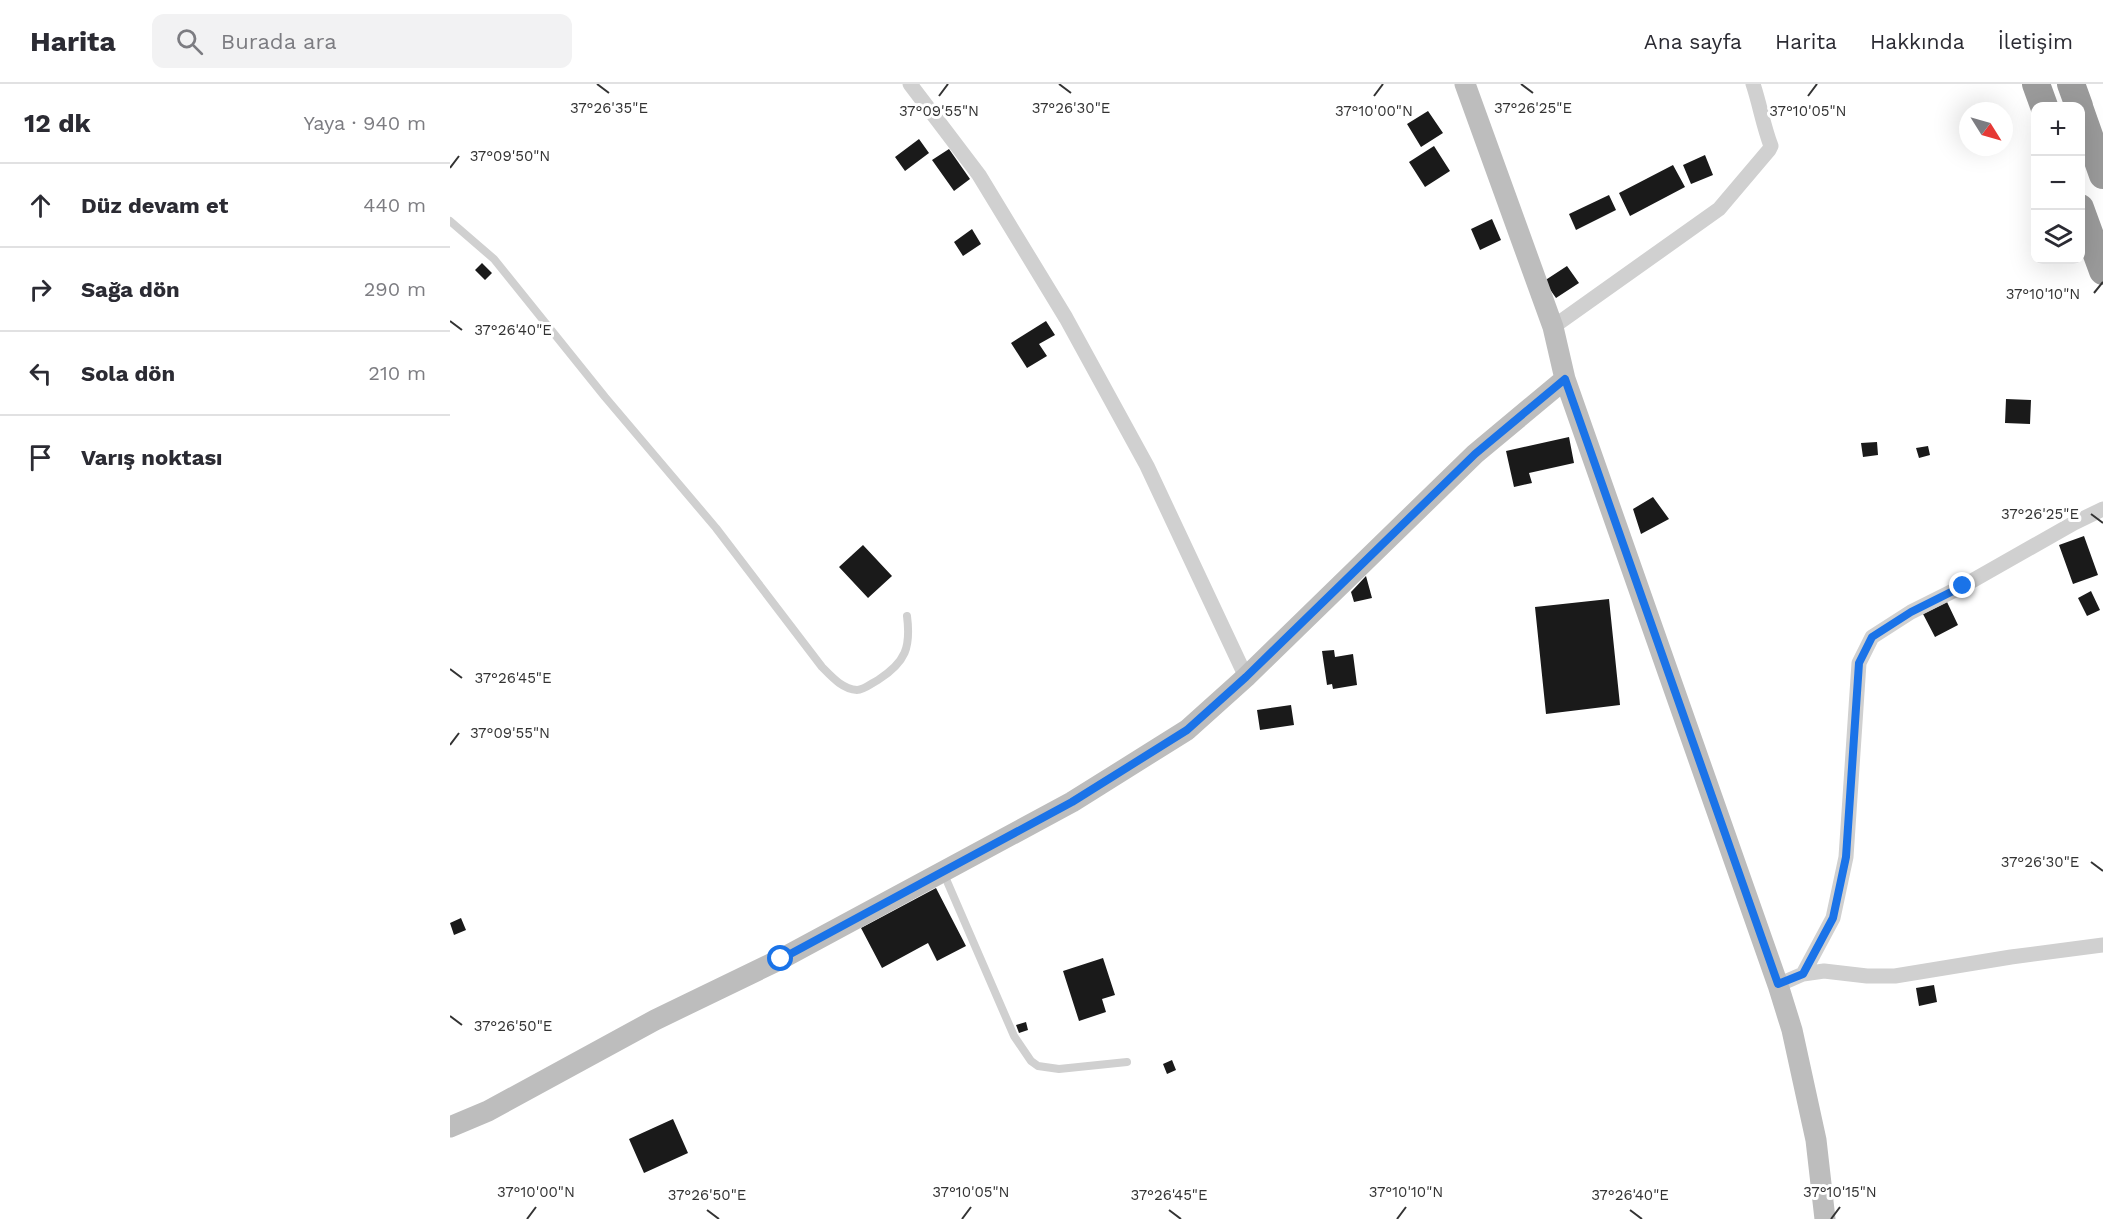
<!DOCTYPE html>
<html lang="tr">
<meta charset="utf-8">
<style>
:root{--surface:#fff;--page:#f2f2f3;--text:#2b2b33;--muted:#7c7c81;--line:#e1e1e2}
body{margin:0;font-family:"Work Sans",sans-serif;background:var(--page);color:var(--text)}
.controls{position:absolute;right:18px;top:18px;display:grid;overflow:hidden;border-radius:12px;box-shadow:0 6px 24px #0002}
.controls button{width:54px;height:54px;display:grid;place-items:center;padding:0;border:0;border-bottom:2px solid var(--line);background:var(--surface);color:var(--text);font:30px sans-serif}
.compass{position:absolute;left:1509px;top:18px;width:54px;height:54px;border-radius:50%;background:var(--surface);box-shadow:0 6px 24px #0002;rotate:127deg}
.stop{position:absolute;width:18px;height:18px;margin:-14px;border:4px solid #1a73e8;border-radius:50%;background:#fff}
.stop.end{background:#1a73e8;border-color:#fff;box-shadow:0 2px 6px #0008}
.list{margin:0;padding:0;list-style:none}
h2{display:flex;justify-content:space-between;align-items:center;height:78px;margin:0;padding:0 24px;font-size:26px}
h2 small{font-size:20px;font-weight:400;color:var(--muted)}
.list li{display:grid;grid-template-columns:39px 1fr auto;gap:18px;align-items:center;box-sizing:border-box;height:84px;padding:0 24px;border-top:2px solid var(--line)}
.list b{display:block;font-size:22px;white-space:nowrap}
.list em{font-size:20px;font-style:normal;color:var(--muted)}
.icon{flex:none;width:33px;height:33px;fill:none;stroke:currentColor;stroke-width:2;stroke-linecap:round;stroke-linejoin:round}
.map{position:relative;flex:none;width:1653px;height:1135px;overflow:hidden}
header{display:flex;align-items:center;gap:36px;box-sizing:border-box;height:84px;padding:0 30px;background:var(--surface);border-bottom:2px solid var(--line)}
header strong{font-size:28px}
nav{display:flex;gap:33px;margin-inline-start:auto;font-size:21px}
.search{width:420px;height:54px;background:var(--page);display:flex;align-items:center;gap:15px;box-sizing:border-box;padding:0 21px;border-radius:12px;color:var(--muted);font-size:22px}
main{display:flex}
aside{flex:1;background:var(--surface)}
.map>svg:first-child{display:block}
.building{fill:#1a1a1a}
.lines{fill:none;stroke-linecap:round;stroke-linejoin:round}
.lane{stroke:#d0d0d0;stroke-width:8}
.street{stroke:#d0d0d0;stroke-width:15}
.secondary{stroke:#bdbdbd;stroke-width:21}
.highway{stroke:#9a9a9a;stroke-width:28}
.route{stroke:#1a73e8;stroke-width:8}
.ticks{fill:none;stroke:#333;stroke-width:2}
.ticks-label{font-size:15px;text-anchor:middle;fill:#333;stroke:#fff;stroke-width:6;stroke-linejoin:round;paint-order:stroke}
</style>
<header>
<strong>Harita</strong>
<div class="search"><svg class="icon" aria-label="search" viewBox="0 0 24 24"><circle cx="10" cy="10" r="6"/><path d="M15 15l6 6"/></svg>Burada ara</div>
<nav><a>Ana sayfa</a><a>Harita</a><a>Hakkında</a><a>İletişim</a></nav>
</header>
<main>
<aside>
<h2>12 dk<small>Yaya · 940 m</small></h2>
<ul class="list">
<li><svg class="icon" aria-label="ahead" viewBox="0 0 24 24"><path d="M12 20V5M6 11l6-6 6 6"/></svg><div><b>Düz devam et</b></div><em>440 m</em></li>
<li><svg class="icon" aria-label="right" viewBox="0 0 24 24"><path d="M7 20v-9h11M14 6l5 5-5 5"/></svg><div><b>Sağa dön</b></div><em>290 m</em></li>
<li><svg class="icon" aria-label="left" viewBox="0 0 24 24"><path d="M17 20v-9H6M10 6l-5 5 5 5"/></svg><div><b>Sola dön</b></div><em>210 m</em></li>
<li><svg class="icon" aria-label="arrive" viewBox="0 0 24 24"><path d="M6 21V4h12l-3 4 3 4H6"/></svg><div><b>Varış noktası</b></div></li>
</ul>
</aside>
<div class="map">
<svg width="1653" height="1135" viewBox="0 0 1653 1135">
<rect width="100%" height="100%" fill="#fff"/>
<!-- building -->
<path class="building" d="M978 27 993 49 971 63 957 40Z
M469 55 479 69 455 87 445 73Z
M984 62 1000 87 975 103 959 78Z
M499 65 520 95 504 107 482 76Z
M1255 71 1263 91 1241 100 1233 81Z
M1223 81 1235 103 1180 132 1169 109Z
M1159 111 1166 126 1126 146 1119 130Z
M1042 135 1051 156 1030 166 1021 145Z
M522 145 531 160 513 172 504 158Z
M32 179 42 189 35 196 25 186Z
M1117 182 1129 199 1106 214 1094 197Z
M596 237 605 251 589 260 597 272 577 284 561 259Z
M1556 315 1581 316 1580 340 1555 339Z
M1119 353 1124 379 1079 389 1082 399 1064 403 1056 367Z
M1427 358 1428 371 1413 373 1411 359Z
M1478 362 1480 371 1469 374 1466 364Z
M1203 413 1219 435 1191 450 1183 425Z
M1634 452 1648 491 1623 500 1609 461Z
M413 461 442 492 418 514 389 483Z
M916 492 922 514 904 518 901 508Z
M1641 507 1650 526 1637 532 1628 514Z
M1159 515 1170 621 1096 630 1085 523Z
M1497 518 1508 541 1485 553 1473 530Z
M884 566 885 573 903 570 907 601 883 605 882 600 877 601 872 567Z
M841 621 844 641 810 646 807 626Z
M486 804 516 862 487 877 478 859 432 884 411 844Z
M11 834 16 846 4 851 0 839Z
M653 874 665 911 652 915 656 928 629 937 613 887Z
M1484 901 1487 918 1469 922 1466 904Z
M576 938 578 946 569 949 566 941Z
M722 976 726 986 717 990 713 980Z
M223 1035 238 1069 194 1089 179 1055Z"/>
<g class="lines">
<!-- lane -->
<path class="lane" d="M0 137 44 175 155 313 266 444 372 583C381 592 392 605 407 606 414 606 422 599 428 596 456 578 461 563 457 532
M493 788 564 952 581 977 588 982 609 985 677 978"/>
<!-- street -->
<path class="street" d="M460 0 529 91 616 234 697 382 796 593
M1103 243 1269 125 1319 66 1321 62C1313 41 1310 21 1303 0
M1353 890 1383 834 1396 773 1409 579 1422 553 1461 528 1513 502 1624 439 1653 425
M1328 901 1353 890 1374 887 1417 892H1445L1561 873 1653 861"/>
<!-- secondary -->
<path class="secondary" d="M1015 0 1103 243 1115 295 1328 901 1342 946 1366 1056 1375 1135
M0 1043 38 1027 205 936 331 875 622 718 737 646 796 593 1025 370 1115 295"/>
<!-- highway -->
<path class="highway" d="M1586 0 1594 22
M1621 0 1629 22
M1630 26 1653 91
M1630 124 1653 187"/>
</g>
<g class="lines">
<!-- route -->
<path class="route" d="M331 875 622 718 737 646 796 593 1025 370 1115 295 1328 900 1353 890 1383 834 1396 773 1409 579 1422 553 1461 528 1513 502"/>
</g>
<!-- ticks -->
<path class="ticks" d="M147 0 159 9M609 0 621 9M1071 0 1083 9M489 12 498 0M924 12 933 0M1358 12 1367 0M0 84 9 72M1644 209 1653 198M0 237 12 246M1641 430 1653 439M0 585 12 594M0 661 9 649M1641 778 1653 787M0 932 12 941M257 1126 269 1135M719 1126 731 1135M1180 1126 1192 1135M77 1135 86 1123M512 1135 521 1123M947 1135 956 1123M1381 1135 1390 1123"/>
<g class="ticks-label">
<text x="159" y="29">37°26'35"E</text>
<text x="621" y="29">37°26'30"E</text>
<text x="1083" y="29">37°26'25"E</text>
<text x="489" y="32">37°09'55"N</text>
<text x="924" y="32">37°10'00"N</text>
<text x="1358" y="32">37°10'05"N</text>
<text x="60" y="77">37°09'50"N</text>
<text x="1593" y="215">37°10'10"N</text>
<text x="63" y="251">37°26'40"E</text>
<text x="1590" y="435">37°26'25"E</text>
<text x="63" y="599">37°26'45"E</text>
<text x="60" y="654">37°09'55"N</text>
<text x="1590" y="783">37°26'30"E</text>
<text x="63" y="947">37°26'50"E</text>
<text x="86" y="1113">37°10'00"N</text>
<text x="521" y="1113">37°10'05"N</text>
<text x="956" y="1113">37°10'10"N</text>
<text x="1390" y="1113">37°10'15"N</text>
<text x="257" y="1116">37°26'50"E</text>
<text x="719" y="1116">37°26'45"E</text>
<text x="1180" y="1116">37°26'40"E</text>
</g>
</svg>
<div class="controls">
<button>+</button>
<button>−</button>
<button><svg class="icon" aria-label="layers" viewBox="0 0 24 24"><path d="M12 4l9 5-9 5-9-5zM3 14l9 5 9-5"/></svg></button>
</div>
<svg class="compass" viewBox="-18 -18 36 36"><path d="M0-13l5 13h-10z" fill="#e53935"/><path d="M0 13l5-13h-10z" fill="#7c7c81"/></svg>
<div class="stop" style="left:331px;top:875px"></div>
<div class="stop end" style="left:1513px;top:502px"></div>
</div>
</main>
